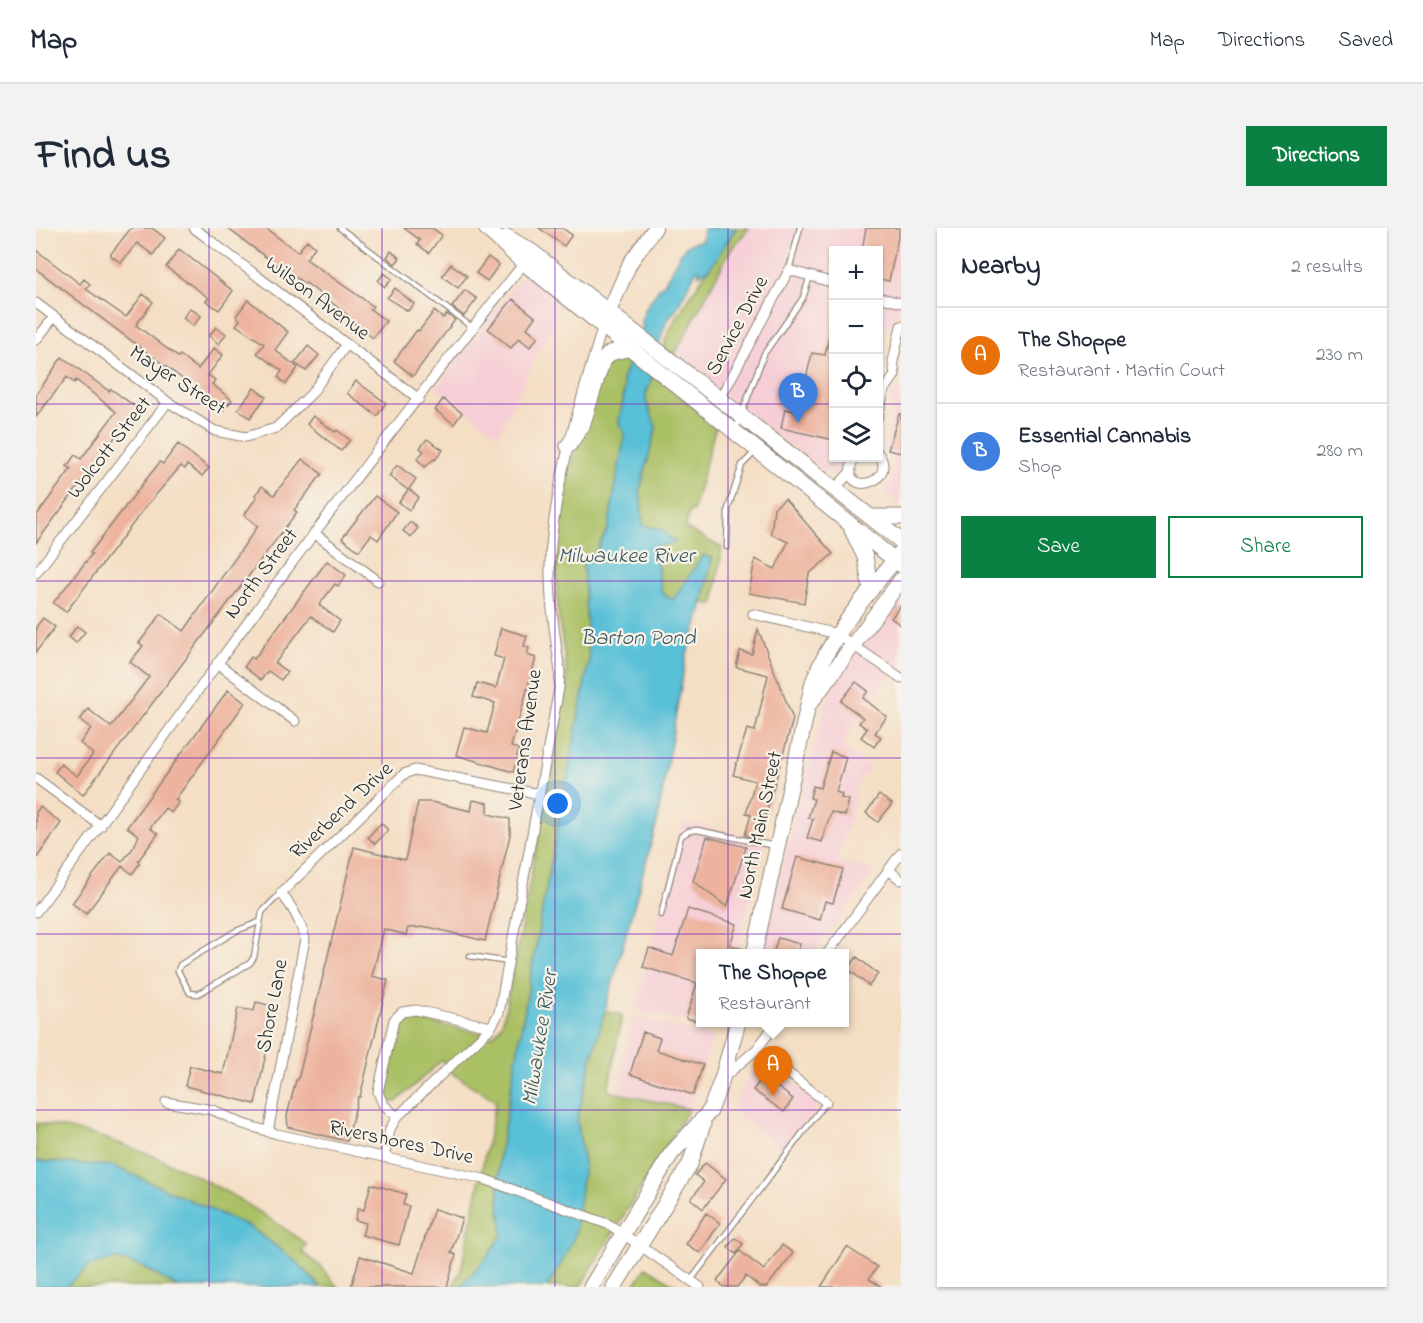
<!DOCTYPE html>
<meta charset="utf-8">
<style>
:root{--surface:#fff;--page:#f2f2f3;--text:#1f2937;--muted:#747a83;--line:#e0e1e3;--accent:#0b8043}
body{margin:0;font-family:"Indie Flower",sans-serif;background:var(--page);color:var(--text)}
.controls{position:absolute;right:18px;top:18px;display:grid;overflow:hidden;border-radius:0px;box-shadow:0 2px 4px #0004}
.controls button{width:54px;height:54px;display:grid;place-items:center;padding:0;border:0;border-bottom:2px solid var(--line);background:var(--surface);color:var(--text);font:30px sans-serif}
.you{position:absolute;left:522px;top:576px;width:21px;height:21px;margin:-15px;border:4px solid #fff;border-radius:50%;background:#1a73e8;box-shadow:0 0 0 9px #1a73e833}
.badge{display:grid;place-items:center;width:39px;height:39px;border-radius:50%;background:var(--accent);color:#fff;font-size:20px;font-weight:700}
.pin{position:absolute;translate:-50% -50px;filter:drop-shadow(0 2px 3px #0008)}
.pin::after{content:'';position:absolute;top:32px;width:21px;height:18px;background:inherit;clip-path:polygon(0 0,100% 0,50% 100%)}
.popup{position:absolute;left:660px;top:721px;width:153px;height:78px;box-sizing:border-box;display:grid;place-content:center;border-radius:0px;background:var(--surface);filter:drop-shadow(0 2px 4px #0005);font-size:20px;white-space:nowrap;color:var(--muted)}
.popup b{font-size:22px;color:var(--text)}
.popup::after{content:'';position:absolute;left:50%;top:100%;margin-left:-12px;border:12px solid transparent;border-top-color:var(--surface)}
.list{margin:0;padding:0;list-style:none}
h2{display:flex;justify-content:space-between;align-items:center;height:78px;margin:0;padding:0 24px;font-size:26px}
h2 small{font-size:20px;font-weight:400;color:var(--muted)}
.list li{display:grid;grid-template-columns:39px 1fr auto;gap:18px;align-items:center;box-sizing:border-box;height:96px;padding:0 24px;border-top:2px solid var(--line)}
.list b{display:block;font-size:22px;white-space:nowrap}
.list p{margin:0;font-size:20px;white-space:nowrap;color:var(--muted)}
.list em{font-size:20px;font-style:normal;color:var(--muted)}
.actions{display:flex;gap:12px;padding:18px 24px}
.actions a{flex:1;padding:14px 0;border:2px solid var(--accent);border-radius:0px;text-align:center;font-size:21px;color:var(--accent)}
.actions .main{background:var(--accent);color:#fff}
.icon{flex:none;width:33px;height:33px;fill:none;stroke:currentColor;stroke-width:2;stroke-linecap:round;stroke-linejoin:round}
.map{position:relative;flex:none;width:865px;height:1059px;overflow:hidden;border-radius:0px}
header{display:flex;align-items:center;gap:36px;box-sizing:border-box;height:84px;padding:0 30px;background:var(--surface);border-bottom:2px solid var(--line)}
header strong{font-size:28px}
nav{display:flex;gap:33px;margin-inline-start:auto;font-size:21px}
.intro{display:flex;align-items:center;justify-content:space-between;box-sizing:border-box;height:144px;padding:0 36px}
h1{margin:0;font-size:42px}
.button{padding:15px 27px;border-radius:0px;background:var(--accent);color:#fff;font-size:21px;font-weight:700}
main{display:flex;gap:36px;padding:0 36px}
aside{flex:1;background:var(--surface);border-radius:0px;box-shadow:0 2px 4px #0004}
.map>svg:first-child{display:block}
.built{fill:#f6cfd6}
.green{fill:#aac065;stroke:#6a7648;stroke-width:1.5}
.water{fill:#59c0d7;stroke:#427681;stroke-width:1.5}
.building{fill:#edb39e}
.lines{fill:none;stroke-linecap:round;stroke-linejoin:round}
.lane-casing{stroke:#908478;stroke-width:7}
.street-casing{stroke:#908478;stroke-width:11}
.secondary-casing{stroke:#908478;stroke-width:16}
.primary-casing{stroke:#908478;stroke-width:17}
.lane{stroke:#fff;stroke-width:4.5}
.street{stroke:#fff;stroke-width:9}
.secondary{stroke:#fff;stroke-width:14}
.primary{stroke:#fff;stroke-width:15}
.grid{fill:none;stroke:#7b2cbf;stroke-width:1.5;stroke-opacity:0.55}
.labels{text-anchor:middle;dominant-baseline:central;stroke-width:4.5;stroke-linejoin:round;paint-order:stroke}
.street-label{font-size:21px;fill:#2b2b2b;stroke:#f7f3e8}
.water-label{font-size:22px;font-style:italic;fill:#39585f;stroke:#f7f3e8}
</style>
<header>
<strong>Map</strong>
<nav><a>Map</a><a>Directions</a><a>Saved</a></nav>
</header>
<div class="intro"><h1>Find us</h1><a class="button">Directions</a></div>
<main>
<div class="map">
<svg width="865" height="1059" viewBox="0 0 865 1059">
<rect width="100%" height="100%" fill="#f7f3e8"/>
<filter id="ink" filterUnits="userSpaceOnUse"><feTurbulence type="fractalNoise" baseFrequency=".0167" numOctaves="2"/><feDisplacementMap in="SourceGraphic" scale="12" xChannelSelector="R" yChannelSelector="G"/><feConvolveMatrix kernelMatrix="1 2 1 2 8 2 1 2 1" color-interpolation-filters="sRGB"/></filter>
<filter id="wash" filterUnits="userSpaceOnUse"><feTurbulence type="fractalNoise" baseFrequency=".008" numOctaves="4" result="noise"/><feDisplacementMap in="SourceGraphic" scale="24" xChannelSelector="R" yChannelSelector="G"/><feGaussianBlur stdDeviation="1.35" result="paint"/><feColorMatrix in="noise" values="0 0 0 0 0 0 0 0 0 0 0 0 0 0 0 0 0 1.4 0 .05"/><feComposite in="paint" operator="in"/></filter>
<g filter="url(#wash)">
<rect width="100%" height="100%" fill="#f4dec4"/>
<!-- built -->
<path class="built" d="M713 0H865L863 39 865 40V69L857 95 850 100 843 128 842 22H798V230H810L807 239 808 244 804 247H794L788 244 638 128 694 23Z
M489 45 528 72 462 207 400 160 482 52Z
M861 160H865V279L848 262 855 254 859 241 856 231 844 219 843 215 852 210 859 178 853 172 854 166Z
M865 362V439L861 437 853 448 813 504 806 518 834 540 815 565 820 569 801 634 840 642 778 725 726 726 754 608 791 469 795 459Z
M647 594 730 612 700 725 665 726V794L682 795 680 801 599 782Z
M596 789 677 809 652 882 581 863Z
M724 827 785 876 748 922 695 882Z"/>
<!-- green -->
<path class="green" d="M699 0H713L694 23 638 128 628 121 630 110 640 90Z
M584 130 595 133 589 144 586 184C580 198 586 193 588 203 588 205 588 208 588 211L572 300 555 332 547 335 553 433 506 683 463 929V972L467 1006 452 1028 429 1055 424 1059H416L425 1042 460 873 417 846 406 832 360 874H354L350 868V863L366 795 373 790 457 808 463 801 468 789 530 465C533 433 522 402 521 370 521 349 520 327 522 306 526 262 541 220 555 178 560 162 565 135 584 130Z
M617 147 680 197 657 283H654L649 300 686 320 678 376 667 375 676 330 637 372 626 365 618 318 639 314 624 301 607 297 604 261 620 201 609 169Z
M568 783 586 787 572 863 653 881 544 1059H511L526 1034 548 936 541 892Z
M0 895C94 908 194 959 270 1016L266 1024 283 1037 302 1059H284L262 1035 214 999 77 938 0 933Z
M80 1031 105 1038 141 1059H30L53 1038Z
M610 1039 642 1059H597Z"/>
<!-- water -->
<path class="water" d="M668 0H700L674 40 663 47V41L660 43 639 83C622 99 623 128 616 149 614 157 609 162 610 171 611 182 619 190 620 201L604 261 607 297 624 301 640 314 618 319 626 365 637 372 667 327 676 330 664 387 650 429 621 594 555 833 541 892 548 936 539 1007 526 1034 511 1059H424L452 1028 467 1006 463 972V929L506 683 553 433 547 334 556 332 572 300 588 211V203L583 196C583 184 592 162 586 152L607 98 605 93 609 82 623 60 628 56 644 26 649 19 658 14 666 13Z
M0 933 77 938 214 999 262 1035 284 1059H141L105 1038 80 1031 53 1038 30 1059H0Z"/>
<g id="blocks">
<!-- building -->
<path class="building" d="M95 0H116L129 10 117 27 101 15 85 35 74 27Z
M191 0H229L262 24 271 12 279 19 270 31 337 78 334 81 350 93 337 110 310 89 312 87 270 55 269 56 244 38 243 39Z
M368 0H396L406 7 393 25 381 16 384 12Z
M503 0H526L536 7 528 18Z
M830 0H864L853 53 843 51V22H826Z
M143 21 197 63 183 82 170 73 173 70 130 39Z
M0 22 44 56 48 51 54 56 50 61 90 89 107 66 117 74 100 97 142 129 144 127 162 141 178 120 187 127 172 147 179 152 176 156 196 172 188 182 0 41Z
M355 23 364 30 359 36 351 29Z
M452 29 463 37 451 53 440 45Z
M415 36 431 48 422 60 406 48Z
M348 45 356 51 349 59 342 53Z
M359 60 378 76 372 83 351 70Z
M429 62 441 71 428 88 416 79Z
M477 71 499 89 491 100 502 109 494 119 483 110 475 120 452 101Z
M212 72 252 104 239 122 262 140 250 156 242 149 246 143 221 125 228 116 200 97 204 92 200 88Z
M154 80 165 88 157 98 147 90Z
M398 83 407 90 411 86 419 92 377 148 358 133 381 102 383 103Z
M180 99 190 106 183 116 173 108Z
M794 105H798V212L745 200 749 181 762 184 776 125 789 127Z
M272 118 283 127 270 143 259 135Z
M26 129 73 163 75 161 101 180 0 315V288L35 241 31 238 39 227 45 231 80 184 40 152 38 155 31 149 0 189V167Z
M320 153 350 175 341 188 311 165Z
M218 160 230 169 214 190 202 181Z
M407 171 426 185 418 196 399 182Z
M863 186H865V225L852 222Z
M277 188 299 204 301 202 314 212 305 223 271 196Z
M391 211 407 222 399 232 398 231 389 239 381 231 388 223 384 220Z
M142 216 173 240 166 248 151 237 149 241 145 238 111 277 30 384 17 375 56 326 54 325 108 254 124 234 127 236Z
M266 231 286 246 258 282 261 284 47 567 19 544 25 536 41 548 57 526 44 515 55 500 44 492 52 481 75 499 113 449 94 434 107 418 103 415 125 386 148 403 222 298 208 287 221 269 219 267 226 258 238 267Z
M361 237 380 251 373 261 383 269 373 282 363 274 372 262 353 248Z
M339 268 361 284 342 312 335 307 323 323 306 310Z
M749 271 797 326 773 346 768 375 713 365 719 331 739 341 752 314 735 306 738 280Z
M374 294 382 300 375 309 367 303Z
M291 333 310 347 302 358 299 356 283 377 304 393 297 404 275 388 239 435 251 444 245 452 232 443 225 452 208 439 215 429 218 431Z
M865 377V397L855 390Z
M7 390 19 399 0 424V399Z
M41 398 49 404 40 415 33 409Z
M465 400 491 408 488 418 493 420 491 427 500 430 475 519 483 521 481 528 487 530 484 538 479 537 477 544 420 527 428 499 451 505 459 475 437 469 441 455 460 460 468 431 458 428Z
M722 401 757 491 723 610 709 607 715 587 710 585 719 553 697 547 711 501 719 503 732 447 700 439 704 423 716 426Z
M820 454 832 463 827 470 851 489 839 505 845 509 838 519 825 509 831 501 823 495 827 490 805 473Z
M192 462 209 475 139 572 143 574 135 585 129 580 114 600 122 606 102 633 104 635 96 646 86 638 50 686 36 675 74 625 86 634 97 620 103 608 91 599Z
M795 524 810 529 800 564 806 566 805 570 813 572 809 588 795 584 786 614 771 610 777 591 772 590 778 571 774 570 777 558 784 560Z
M843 567 856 576 842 594 830 585Z
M437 572 452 575V586L474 591V607L449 713 392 699 372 700 370 707 348 701 336 748 352 752 324 869H322L311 913 252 899 251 888 260 852H262L318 619 369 632 382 574H395L435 583Z
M4 579 25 595 0 631V584Z
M345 595 352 602 339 616 332 609Z
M671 609 710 619 691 679 657 653Z
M761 629 807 641 797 675 789 673 784 692 746 681Z
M652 681 701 696 694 717 709 722 708 726H665V794L650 790 661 755 607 739 613 720 637 728Z
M742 710 764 716 761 726H737Z
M821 729 842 746 833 758 812 741Z
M220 774 240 779 219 876 149 858 154 838 187 846 202 780 218 783Z
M607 804 624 810 620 822 667 837 657 867 594 846Z
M727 848 757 871 748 884 717 862Z
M669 935 690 951 667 981 655 971 668 954 659 947Z
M335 956 370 966 367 977 373 978 363 1017 326 1007 330 995 319 992 322 980 328 982Z
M398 981 426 990 415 1025 420 1027 411 1059H315L324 1028 378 1045Z
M670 985 684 995 664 1025 650 1016Z
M699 1010 707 1016 700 1026 692 1019Z
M746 1017 757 1025 731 1059H724L710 1048 701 1059H688L681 1053 704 1023 728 1042Z
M811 1019 841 1039 833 1051 846 1059H785Z"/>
</g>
</g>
<g filter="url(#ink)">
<use href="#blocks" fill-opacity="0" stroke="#908478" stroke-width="1.5"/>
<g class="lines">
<defs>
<path id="lane" d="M304 0 437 100
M753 42 764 0
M700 201 728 126 767 70 774 48
M691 319 692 281 706 237 719 224
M625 687 645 608 653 603 661 602 739 618
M223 694 200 703 144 737 142 743 154 765 162 766 214 735 218 729 226 684 245 665
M434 728 473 734
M655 1052 790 874"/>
<path id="street" d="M158 0 383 171
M842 69 865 75
M0 75 132 174 179 203 210 209 240 200 275 166 311 116
M0 112 18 89
M682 171 691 158 753 42 798 55
M842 188 848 163 859 147 857 133 865 98
M818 230C799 271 865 257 842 225
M799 261 815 243
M278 305 342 353
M0 345 132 174
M717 386 801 406 865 450
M181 435 259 493
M0 550 65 598
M853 642 865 652
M0 684C62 602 121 518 182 435 281 299 384 166 488 35
M791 726 865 625
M721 821 790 874
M688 849 721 821 741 794
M130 874 177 882 207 896 241 906 448 951 574 997 664 1059
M361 889 347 876 342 864 358 792 366 784 380 782 455 799
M232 904 269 711C264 692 257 680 245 665L368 546 379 542 504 566
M348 929 354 901 361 889 448 806 455 799 463 785 523 460 524 444C518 399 510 353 516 307 524 235 547 166 567 97"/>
<path id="secondary" d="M569 93 594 35 619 0"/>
<path id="primary" d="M450 0 488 35 865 337
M471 9 496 24 865 313
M532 218 546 198 566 134 574 125 591 121 597 122
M836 289H865
M816 302 829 329 835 362
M775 474 865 352
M718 726 777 454C796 405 832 365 865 324
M555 1059 635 926 674 883 686 851 702 794
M578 1059 654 936 667 896"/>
</defs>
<!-- lane casing -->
<use href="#lane" class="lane-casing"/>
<!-- street casing -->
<use href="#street" class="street-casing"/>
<!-- secondary casing -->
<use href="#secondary" class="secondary-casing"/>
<!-- primary casing -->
<use href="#primary" class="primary-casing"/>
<!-- lane -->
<use href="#lane" class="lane"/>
<!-- street -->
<use href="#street" class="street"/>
<!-- secondary -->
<use href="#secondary" class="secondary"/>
<!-- primary -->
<use href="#primary" class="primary"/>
</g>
</g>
<!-- grid -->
<path class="grid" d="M173 0V1059M346 0V1059M519 0V1059M692 0V1059M0 176H798M842 176H865M0 353H865M0 530H865M0 706H865M0 882H865"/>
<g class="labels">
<!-- street labels -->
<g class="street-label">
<text transform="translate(281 71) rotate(37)">Wilson Avenue</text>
<text transform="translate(702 98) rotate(-62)">Service Drive</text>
<text transform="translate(141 153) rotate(33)">Mayer Street</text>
<text transform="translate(74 220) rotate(-52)">Wolcott Street</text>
<text transform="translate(226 346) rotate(-53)">North Street</text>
<text transform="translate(490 512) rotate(-82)">Veterans Avenue</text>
<text transform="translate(306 583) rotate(-43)">Riverbend Drive</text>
<text transform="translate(725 597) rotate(-78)">North Main Street</text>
<text transform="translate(237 778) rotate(-79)">Shore Lane</text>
<text transform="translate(365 915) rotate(12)">Rivershores Drive</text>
</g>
<!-- water labels -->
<g class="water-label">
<text x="590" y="329">Milwaukee River</text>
<text x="602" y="411">Barton Pond</text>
<text transform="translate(505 810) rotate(-81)">Milwaukee River</text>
</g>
</g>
</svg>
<div class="controls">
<button>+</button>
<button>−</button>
<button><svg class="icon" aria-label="locate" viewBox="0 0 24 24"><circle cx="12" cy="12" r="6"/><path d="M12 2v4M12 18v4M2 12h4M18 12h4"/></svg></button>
<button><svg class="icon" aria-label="layers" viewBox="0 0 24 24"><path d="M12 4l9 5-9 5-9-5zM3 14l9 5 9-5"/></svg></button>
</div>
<div class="you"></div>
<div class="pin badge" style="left:737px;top:868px;background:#e8710a">A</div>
<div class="popup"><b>The Shoppe</b>Restaurant</div>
<div class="pin badge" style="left:762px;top:195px;background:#3f7fe0">B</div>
</div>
<aside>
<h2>Nearby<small>2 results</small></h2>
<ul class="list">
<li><span class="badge" style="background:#e8710a">A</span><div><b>The Shoppe</b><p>Restaurant · Martin Court</p></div><em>230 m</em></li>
<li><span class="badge" style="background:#3f7fe0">B</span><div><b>Essential Cannabis</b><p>Shop</p></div><em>280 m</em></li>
</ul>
<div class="actions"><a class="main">Save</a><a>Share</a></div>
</aside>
</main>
